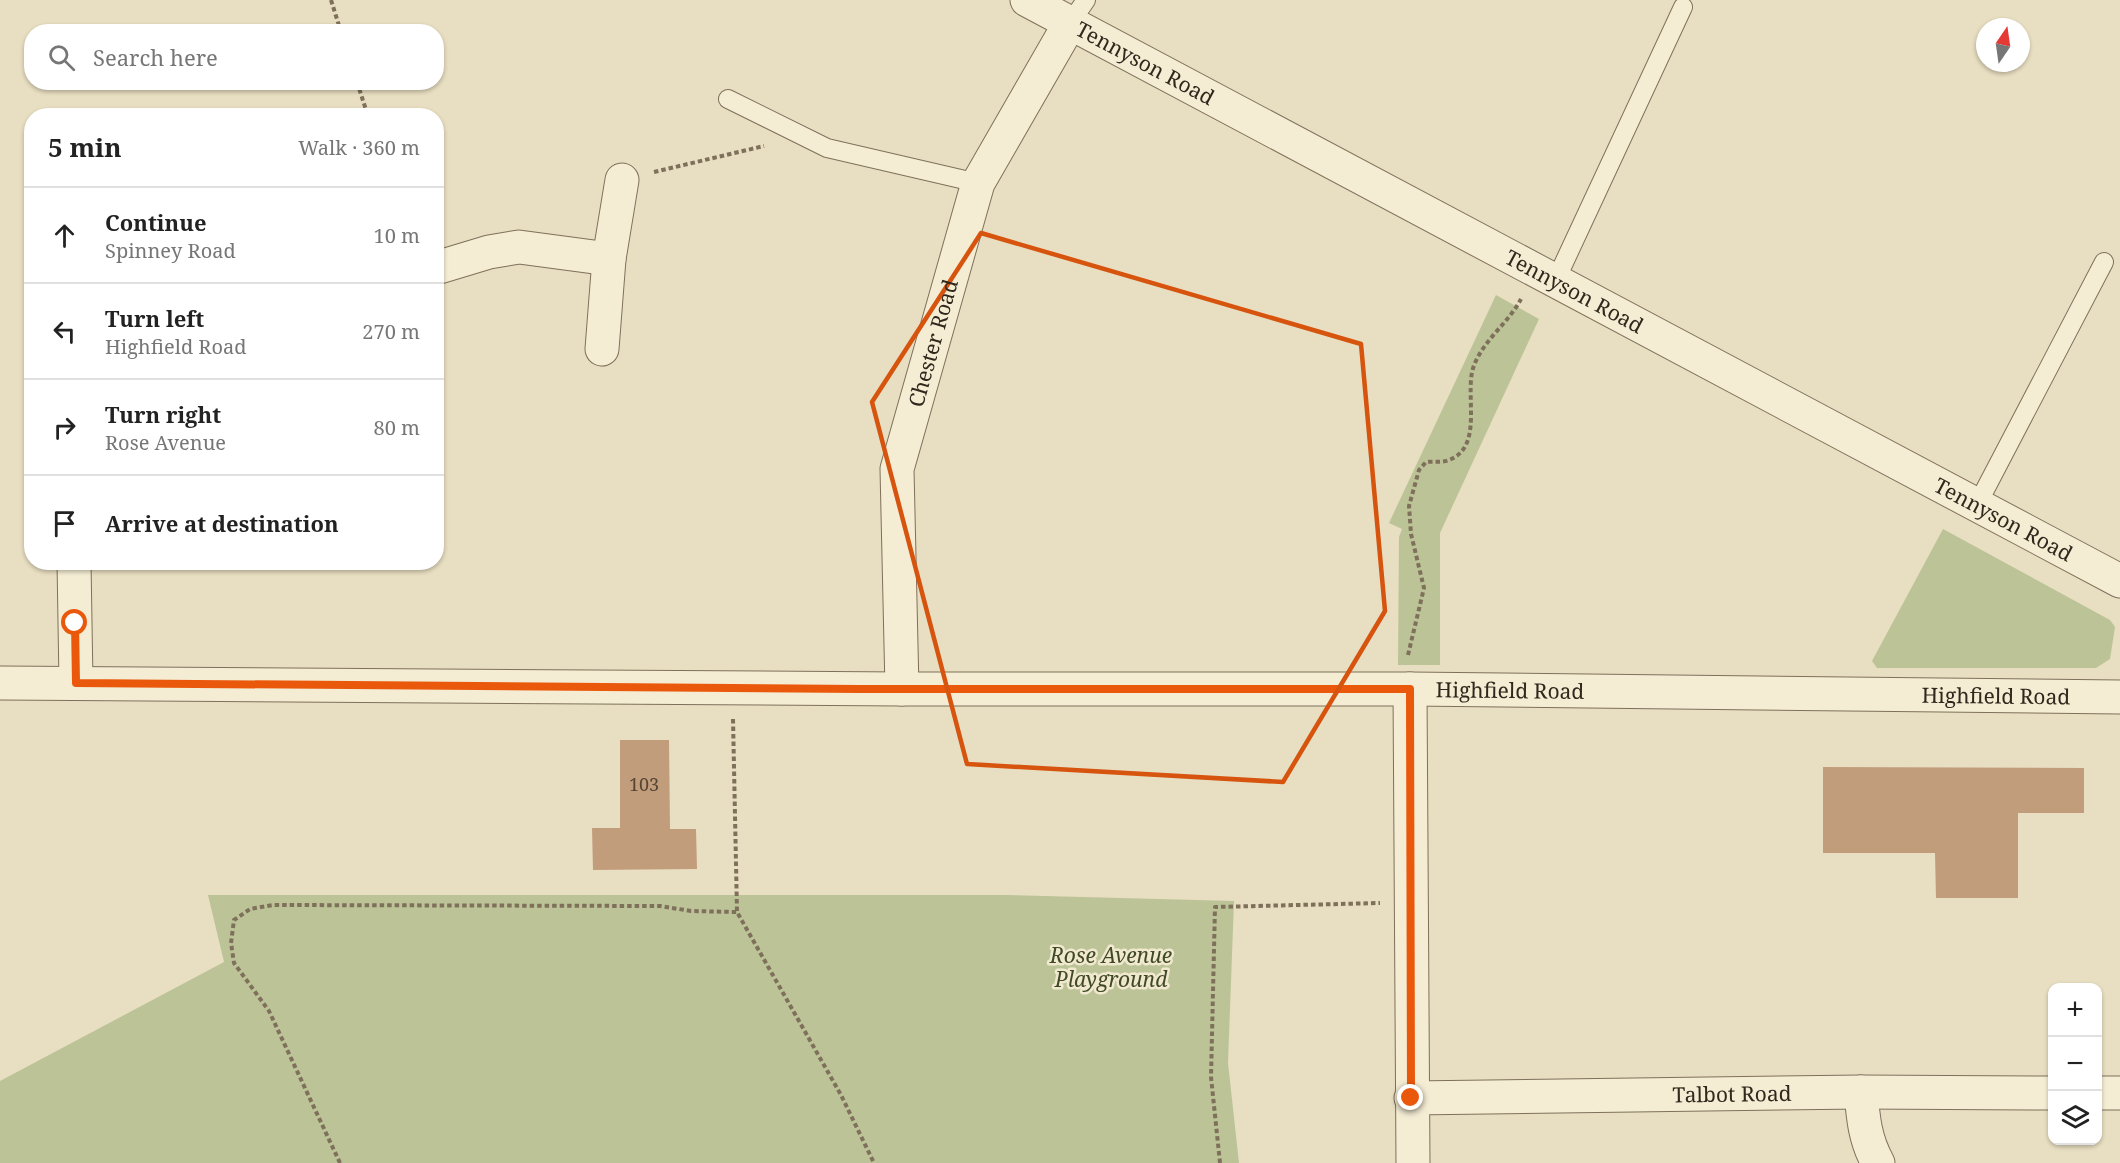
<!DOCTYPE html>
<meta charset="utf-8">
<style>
:root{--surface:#fff;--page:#f2f2f2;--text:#222;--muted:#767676;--line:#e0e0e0}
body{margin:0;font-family:"Noto Serif",serif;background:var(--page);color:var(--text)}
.controls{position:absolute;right:18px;bottom:18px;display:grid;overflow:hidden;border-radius:12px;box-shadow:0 2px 4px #0004}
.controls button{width:54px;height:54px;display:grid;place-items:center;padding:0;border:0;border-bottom:2px solid var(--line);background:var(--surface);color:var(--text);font:30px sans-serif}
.compass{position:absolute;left:1976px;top:18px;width:54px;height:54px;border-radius:50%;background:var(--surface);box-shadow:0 2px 4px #0004;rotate:13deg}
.stop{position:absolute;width:18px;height:18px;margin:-14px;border:4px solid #ea580c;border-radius:50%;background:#fff}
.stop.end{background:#ea580c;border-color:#fff;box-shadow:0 2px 6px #0008}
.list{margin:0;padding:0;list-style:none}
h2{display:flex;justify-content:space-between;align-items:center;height:78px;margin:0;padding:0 24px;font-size:26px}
h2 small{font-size:20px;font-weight:400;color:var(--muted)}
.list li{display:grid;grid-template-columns:39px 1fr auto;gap:18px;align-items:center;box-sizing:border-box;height:96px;padding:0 24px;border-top:2px solid var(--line)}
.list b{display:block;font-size:22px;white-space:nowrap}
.list p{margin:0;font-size:20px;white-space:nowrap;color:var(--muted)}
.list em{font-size:20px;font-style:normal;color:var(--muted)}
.icon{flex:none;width:33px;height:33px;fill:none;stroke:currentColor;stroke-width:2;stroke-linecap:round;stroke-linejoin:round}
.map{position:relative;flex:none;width:2120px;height:1163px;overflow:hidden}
.search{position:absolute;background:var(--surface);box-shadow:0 2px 4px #0004;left:24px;top:24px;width:420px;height:66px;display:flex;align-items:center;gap:15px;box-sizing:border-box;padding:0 21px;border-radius:24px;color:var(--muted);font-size:22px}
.panel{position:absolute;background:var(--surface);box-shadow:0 2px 4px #0004;left:24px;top:108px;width:420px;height:462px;border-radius:24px}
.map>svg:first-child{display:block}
.green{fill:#bcc497}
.building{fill:#c29d7c}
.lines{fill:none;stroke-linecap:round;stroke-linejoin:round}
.lane-casing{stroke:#7f705b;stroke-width:20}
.street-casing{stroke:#7f705b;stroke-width:35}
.path{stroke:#7f705b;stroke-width:4;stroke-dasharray:4.5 3;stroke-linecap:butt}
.lane{stroke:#f4ecd3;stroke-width:18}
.street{stroke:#f4ecd3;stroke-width:33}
.route{stroke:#ea580c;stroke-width:8}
.marked{fill:none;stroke:#d6540e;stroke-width:4.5;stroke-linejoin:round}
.labels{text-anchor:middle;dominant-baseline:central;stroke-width:5;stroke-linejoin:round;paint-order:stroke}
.number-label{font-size:18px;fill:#554535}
.street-label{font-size:21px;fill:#31281d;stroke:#f0e9d0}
.park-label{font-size:21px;font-style:italic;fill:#404b26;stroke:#f0e9d0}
</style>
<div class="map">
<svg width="2120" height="1163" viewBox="0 0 2120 1163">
<rect width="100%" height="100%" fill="#e8dec1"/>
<!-- green -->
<path class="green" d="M1496 295 1539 319 1440 533V665H1398L1399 537 1402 529 1389 523Z
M1943 529 2110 620 2115 627 2110 659 2096 668H1877L1872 661Z
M208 895H1006L1234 901 1228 1063 1239 1163H0V1081L224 962Z"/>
<!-- building -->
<path class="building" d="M620 740H669L670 829H696L697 869 593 870 592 828H620Z
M1823 767 2084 768V813H2018V898H1936L1935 853H1823Z"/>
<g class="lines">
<defs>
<path id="lane" d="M1070 23 1086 0
M728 99 827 148 978 183
M1555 282 1683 7
M1977 505 2104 262"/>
<g id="street">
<path id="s1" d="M1027 0 2120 581"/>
<path d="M436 268 489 252 519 247 609 259"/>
<path d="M602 349 609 259 622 180"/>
<path d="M74 562 76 683"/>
<path id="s2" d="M0 683 902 689H1410L2120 697"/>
<path id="s3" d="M902 689 897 469 978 183 1070 23"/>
<path d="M1410 689 1413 1163"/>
<path d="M1861 1092C1863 1118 1865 1140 1878 1163"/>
<path d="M2098 1093H2120"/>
<path id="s4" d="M1411 1098 1861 1092 2052 1093"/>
</g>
</defs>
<!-- lane casing -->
<use href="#lane" class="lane-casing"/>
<!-- street casing -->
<use href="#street" class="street-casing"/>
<!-- path -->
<path class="path" d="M331 0 341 32
M357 82 368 116
M654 172 764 146
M1408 655 1424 588 1411 534 1409 506 1419 470 1426 462C1434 461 1442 463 1449 460 1486 446 1462 390 1475 363 1485 339 1509 322 1521 299
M733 719 737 912 841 1095 874 1163
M340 1163 269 1011 234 963 231 943 234 920 250 909 273 905 660 906 691 911 737 912
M1220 1163 1211 1077 1215 907 1380 903"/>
<!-- lane -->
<use href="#lane" class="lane"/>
<!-- street -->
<use href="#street" class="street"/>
</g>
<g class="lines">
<!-- route -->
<path class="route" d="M75 623 76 683 860 689H1410L1411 1098"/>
</g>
<!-- marked area -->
<path class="marked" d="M981 233 1361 344 1385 611 1283 782 967 764 872 402Z"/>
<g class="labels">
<!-- number labels -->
<g class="number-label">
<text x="644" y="784">103</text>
</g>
<!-- street labels -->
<g class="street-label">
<text stroke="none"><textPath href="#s1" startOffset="134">Tennyson Road</textPath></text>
<text stroke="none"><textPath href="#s1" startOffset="620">Tennyson Road</textPath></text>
<text stroke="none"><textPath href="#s3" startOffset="351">Chester Road</textPath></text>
<text stroke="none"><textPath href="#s1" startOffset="1106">Tennyson Road</textPath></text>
<text stroke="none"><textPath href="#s2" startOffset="1510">Highfield Road</textPath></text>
<text stroke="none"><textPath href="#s2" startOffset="1996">Highfield Road</textPath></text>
<text stroke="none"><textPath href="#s4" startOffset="321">Talbot Road</textPath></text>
</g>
<!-- park labels -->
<g class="park-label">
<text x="1111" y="955">Rose Avenue<tspan x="1111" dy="24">Playground</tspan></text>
</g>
</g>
</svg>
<div class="controls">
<button>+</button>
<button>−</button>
<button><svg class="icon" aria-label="layers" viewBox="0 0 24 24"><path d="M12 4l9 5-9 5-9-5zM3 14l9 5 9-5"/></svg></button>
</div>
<svg class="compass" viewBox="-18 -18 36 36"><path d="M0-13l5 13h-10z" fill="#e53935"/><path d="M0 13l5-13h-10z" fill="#767676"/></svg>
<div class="stop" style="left:75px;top:623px"></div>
<div class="stop end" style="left:1411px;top:1098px"></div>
<div class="search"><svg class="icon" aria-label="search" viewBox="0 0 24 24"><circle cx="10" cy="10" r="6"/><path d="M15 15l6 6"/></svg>Search here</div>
<section class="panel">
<h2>5 min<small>Walk · 360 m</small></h2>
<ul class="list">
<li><svg class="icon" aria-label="ahead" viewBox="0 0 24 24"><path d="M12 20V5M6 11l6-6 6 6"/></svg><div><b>Continue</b><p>Spinney Road</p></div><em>10 m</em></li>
<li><svg class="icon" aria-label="left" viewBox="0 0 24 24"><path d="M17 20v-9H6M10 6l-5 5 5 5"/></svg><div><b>Turn left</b><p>Highfield Road</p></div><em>270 m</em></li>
<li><svg class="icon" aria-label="right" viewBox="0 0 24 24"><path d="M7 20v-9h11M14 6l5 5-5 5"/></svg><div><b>Turn right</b><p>Rose Avenue</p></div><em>80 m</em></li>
<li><svg class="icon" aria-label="arrive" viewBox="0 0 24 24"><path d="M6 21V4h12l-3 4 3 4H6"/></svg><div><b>Arrive at destination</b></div></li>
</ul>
</section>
</div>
